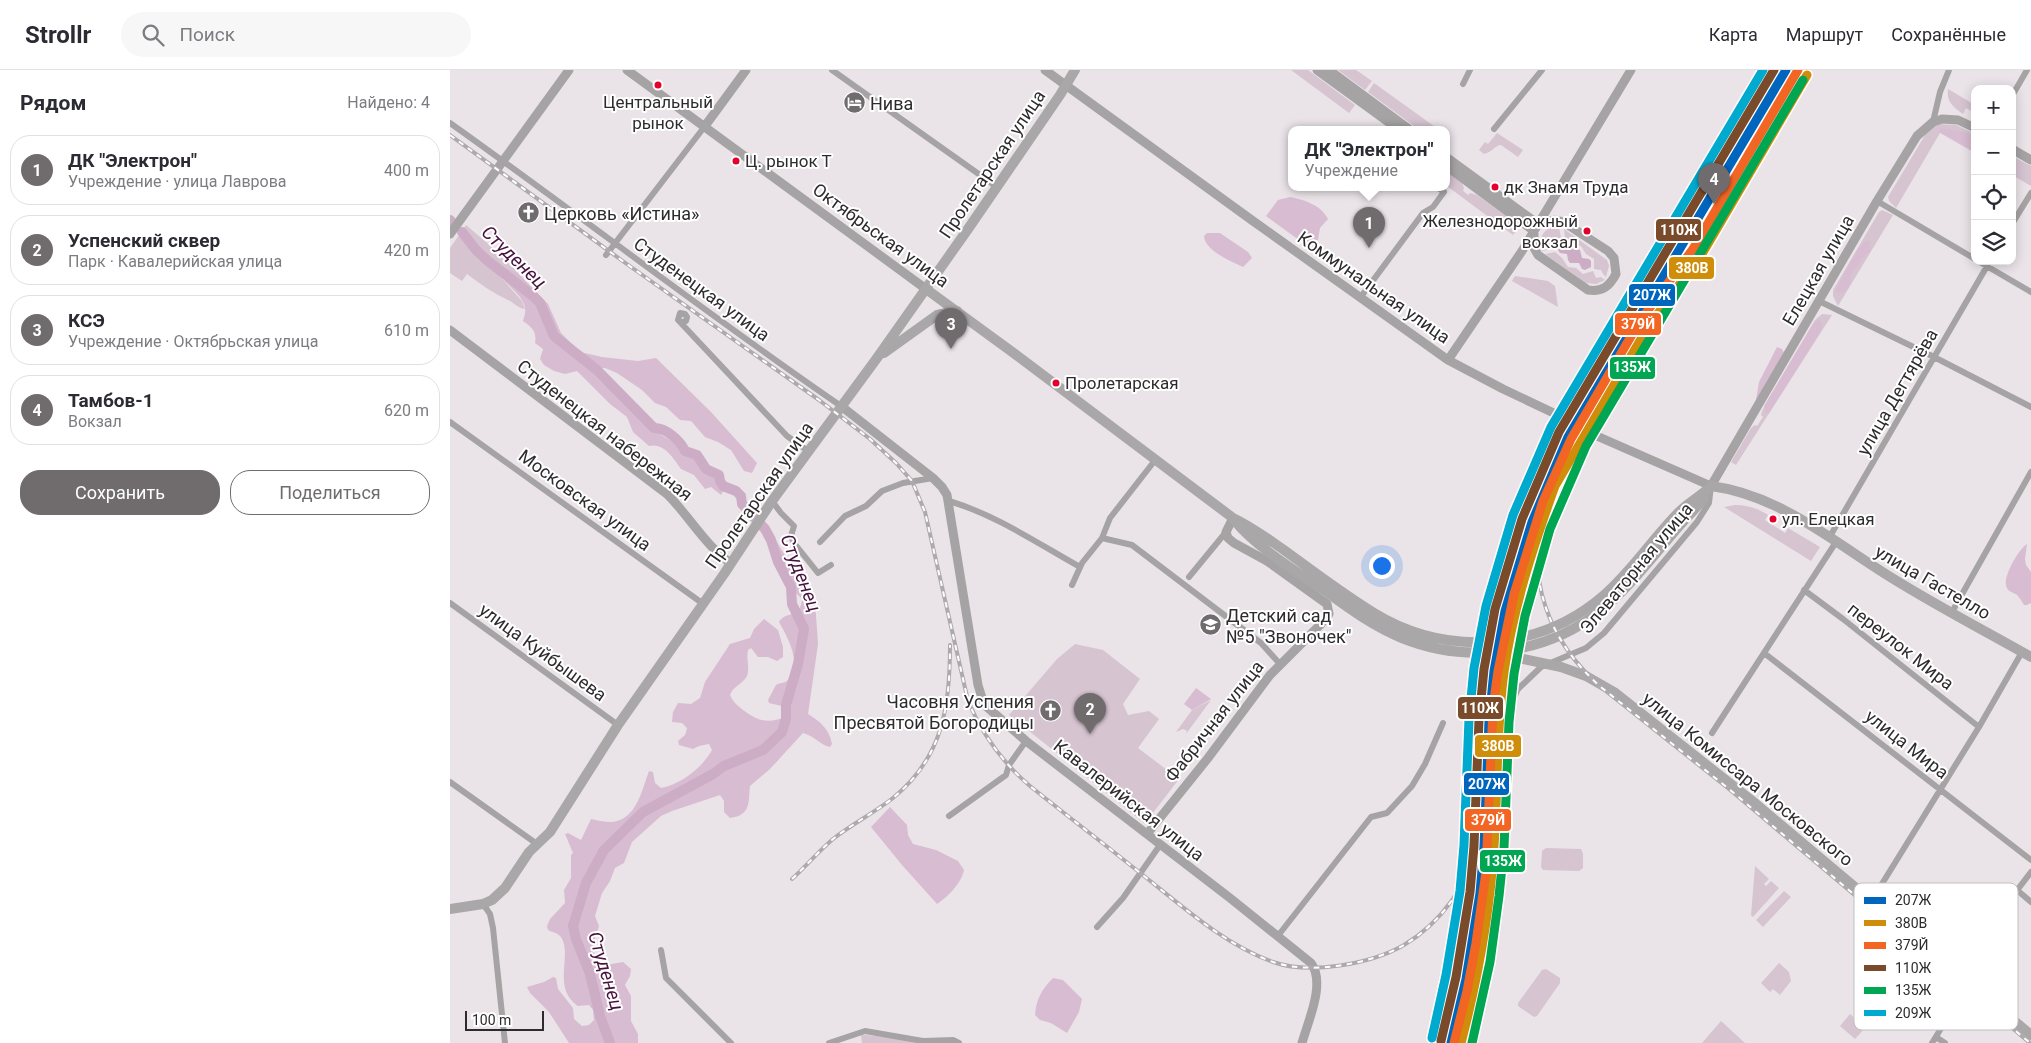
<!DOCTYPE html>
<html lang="ru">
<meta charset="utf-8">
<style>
:root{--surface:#fff;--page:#f7f7f7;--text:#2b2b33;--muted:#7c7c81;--line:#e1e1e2;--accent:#706c6e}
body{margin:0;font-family:Roboto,sans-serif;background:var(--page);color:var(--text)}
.controls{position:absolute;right:15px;top:15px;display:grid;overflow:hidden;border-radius:10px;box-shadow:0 2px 12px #0003}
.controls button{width:45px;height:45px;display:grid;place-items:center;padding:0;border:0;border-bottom:1px solid var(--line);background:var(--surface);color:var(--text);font:25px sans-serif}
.scale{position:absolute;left:15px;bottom:12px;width:79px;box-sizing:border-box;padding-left:5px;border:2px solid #2e2b2d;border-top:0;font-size:14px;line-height:18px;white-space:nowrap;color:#2e2b2d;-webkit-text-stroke:4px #fff;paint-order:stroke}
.you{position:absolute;left:931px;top:495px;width:18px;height:18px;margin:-12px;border:4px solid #fff;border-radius:50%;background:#1a73e8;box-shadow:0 0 0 8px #1a73e833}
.badge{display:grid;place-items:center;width:32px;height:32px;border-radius:50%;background:var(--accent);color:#fff;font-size:16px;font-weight:700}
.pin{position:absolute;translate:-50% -41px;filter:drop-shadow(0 1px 2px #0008)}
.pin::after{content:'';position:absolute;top:26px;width:18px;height:15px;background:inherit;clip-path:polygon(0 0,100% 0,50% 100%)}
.popup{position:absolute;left:838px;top:56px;width:162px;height:65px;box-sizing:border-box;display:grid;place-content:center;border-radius:10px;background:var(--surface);filter:drop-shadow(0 1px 4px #0005);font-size:16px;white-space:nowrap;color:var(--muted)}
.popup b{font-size:19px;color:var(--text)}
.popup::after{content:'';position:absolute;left:50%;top:100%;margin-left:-10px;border:10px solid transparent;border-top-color:var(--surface)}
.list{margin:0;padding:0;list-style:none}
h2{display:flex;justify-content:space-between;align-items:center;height:65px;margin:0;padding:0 20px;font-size:21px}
h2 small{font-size:16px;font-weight:400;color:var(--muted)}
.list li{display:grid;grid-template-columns:32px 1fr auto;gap:15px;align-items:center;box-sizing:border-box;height:70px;margin:0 10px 10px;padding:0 10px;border:1px solid var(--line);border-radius:20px}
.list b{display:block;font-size:19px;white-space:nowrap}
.list p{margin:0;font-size:16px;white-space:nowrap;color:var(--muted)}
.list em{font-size:16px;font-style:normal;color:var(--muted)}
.actions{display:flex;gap:10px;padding:15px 20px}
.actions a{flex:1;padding:11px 0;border:1px solid var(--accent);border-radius:20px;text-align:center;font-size:18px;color:var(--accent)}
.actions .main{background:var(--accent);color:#fff}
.icon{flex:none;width:28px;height:28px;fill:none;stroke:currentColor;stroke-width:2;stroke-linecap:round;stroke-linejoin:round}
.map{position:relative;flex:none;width:1581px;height:973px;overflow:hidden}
header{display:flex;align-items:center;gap:30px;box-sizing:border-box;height:70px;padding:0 25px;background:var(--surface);border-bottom:1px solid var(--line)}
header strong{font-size:24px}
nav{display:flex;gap:28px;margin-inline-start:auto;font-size:18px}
.search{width:350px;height:45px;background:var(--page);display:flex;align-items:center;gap:12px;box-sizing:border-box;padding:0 18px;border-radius:28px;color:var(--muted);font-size:19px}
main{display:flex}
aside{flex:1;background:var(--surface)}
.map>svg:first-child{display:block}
.green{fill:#d6c4d1}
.forest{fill:#d8bcd1}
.water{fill:#cdacc5}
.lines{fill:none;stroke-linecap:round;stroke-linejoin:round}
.river{stroke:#cdacc5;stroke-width:10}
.street{stroke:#a6a3a5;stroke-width:6}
.secondary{stroke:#a6a3a5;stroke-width:9}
.primary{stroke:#a9a7a8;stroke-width:10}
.rail-casing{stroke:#aeaaac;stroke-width:4}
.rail{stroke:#fff;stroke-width:2;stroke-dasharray:5.5;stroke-linecap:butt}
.rail-1-casing{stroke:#fff;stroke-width:12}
.rail-2-casing{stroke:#fff;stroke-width:12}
.rail-3-casing{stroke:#fff;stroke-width:12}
.rail-4-casing{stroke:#fff;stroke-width:12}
.rail-5-casing{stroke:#fff;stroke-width:12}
.rail-6-casing{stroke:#fff;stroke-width:12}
.rail-1{stroke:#0065bd;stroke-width:9}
.rail-2{stroke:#cf8d09;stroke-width:9}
.rail-3{stroke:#f26522;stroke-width:9}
.rail-4{stroke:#7a4b2a;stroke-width:9}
.rail-5{stroke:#00a651;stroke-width:9}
.rail-6{stroke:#00a9ce;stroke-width:9}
.bus-dot{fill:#e4002b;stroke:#fff;stroke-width:2}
.labels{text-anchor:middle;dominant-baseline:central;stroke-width:4;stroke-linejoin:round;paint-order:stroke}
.bus-label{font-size:17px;fill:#2e2b2d;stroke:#fff;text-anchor:start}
.poi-label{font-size:18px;fill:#2e2b2d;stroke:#fff;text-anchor:start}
.street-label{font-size:18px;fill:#2e2b2d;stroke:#fff}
.water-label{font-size:19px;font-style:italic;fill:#47113e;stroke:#fff}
.key{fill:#fff;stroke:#c0bfc0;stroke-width:1}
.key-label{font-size:14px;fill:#2e2b2d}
.line-badge{stroke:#fff;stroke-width:2}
.badge-label{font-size:14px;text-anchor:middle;font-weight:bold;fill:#fff}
</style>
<header>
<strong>Strollr</strong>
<div class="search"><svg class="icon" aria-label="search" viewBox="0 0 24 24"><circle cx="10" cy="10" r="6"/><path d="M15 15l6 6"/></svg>Поиск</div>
<nav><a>Карта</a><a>Маршрут</a><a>Сохранённые</a></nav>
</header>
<main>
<aside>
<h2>Рядом<small>Найдено: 4</small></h2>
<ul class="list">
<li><span class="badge">1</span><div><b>ДК &quot;Электрон&quot;</b><p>Учреждение · улица Лаврова</p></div><em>400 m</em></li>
<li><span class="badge">2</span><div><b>Успенский сквер</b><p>Парк · Кавалерийская улица</p></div><em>420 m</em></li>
<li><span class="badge">3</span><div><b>КСЭ</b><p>Учреждение · Октябрьская улица</p></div><em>610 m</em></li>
<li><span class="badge">4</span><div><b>Тамбов-1</b><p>Вокзал</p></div><em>620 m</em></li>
</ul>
<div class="actions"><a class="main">Сохранить</a><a>Поделиться</a></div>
</aside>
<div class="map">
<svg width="1581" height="973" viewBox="0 0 1581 973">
<rect width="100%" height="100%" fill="#eae4e8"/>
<!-- green -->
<path class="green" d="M841 0H858L905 35 899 43Z
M888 0H906L922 11 915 20Z
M924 13 988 59H968L918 22Z
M1498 19 1525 35V43L1516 38 1513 44C1503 37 1496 31 1498 19Z
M1489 54 1506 55 1525 64V83L1490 63 1446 138 1439 131 1438 127 1475 65 1481 57Z
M1047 63 1073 80 1068 87 1051 75C1045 75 1043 82 1034 84L1029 80 1035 72 1038 74Z
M1562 86 1581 96V116L1562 105Z
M997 102 1012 113 1014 118 1013 121 1018 125 1020 123 1027 125 1070 156 1063 165 997 116Z
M1432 140 1443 145 1388 236 1383 226V220L1429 142Z
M16 155 57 190 68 203 52 195 49 205 72 231 75 239C67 238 65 233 58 230 43 223 30 214 17 204L12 211 0 203V178Z
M1104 156 1109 157 1111 168 1106 171 1104 179 1092 181C1087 169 1093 160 1104 156Z
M1114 159 1157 190 1159 196 1156 207 1153 204 1151 200 1144 199V189L1136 184 1131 176 1123 175 1121 171 1115 168Z
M1105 182 1112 188 1118 197 1126 198 1133 204 1143 201 1146 208 1151 207 1155 210 1146 214 1136 213 1095 184Z
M1065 206 1098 211 1105 216 1108 237 1062 211Z
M1372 244 1382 245 1286 395 1281 392 1301 358 1305 355 1307 356 1313 347 1311 345 1312 341 1365 250Z
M1285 435C1297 435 1307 438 1318 445L1315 450 1335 463 1338 458 1370 477 1361 491 1274 437Z
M625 574 653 580 690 609 673 634 678 645 699 641 709 649 688 678 729 709 696 752 694 753 559 645 607 589Z
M761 630 736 664 737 661 733 659 726 662 742 640Z
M1096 778 1131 779 1133 784V798L1129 801 1093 800 1091 797 1092 781Z
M1305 796 1319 809 1314 814 1316 816 1321 811 1329 818 1303 847 1301 845Z
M1334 821 1341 827 1313 857 1306 850Z
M1457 884 1509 929 1502 940 1471 920 1475 916 1446 896Z
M1329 893 1339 902 1341 911 1330 925 1323 919 1320 922 1311 913Z
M1096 899 1110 908V913L1087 946 1084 947 1068 936V933L1092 900Z
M1400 944 1416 957 1405 969 1390 956Z
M1271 951 1295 973H1252Z
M411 965H416L491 973H412Z"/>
<!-- forest -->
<path class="forest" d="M1490 58 1517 63 1525 68V82L1489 61Z
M840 127C855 130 871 135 878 149L870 158 868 170 853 173 816 146 828 130Z
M757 163H770L798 182 802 188 793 197C781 191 755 181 754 166Z
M1416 171H1419L1420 181 1411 188 1408 196 1403 201 1400 207 1399 217 1392 223 1386 222V220L1407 180Z
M52 195 68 203 98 234 111 263 130 282 152 287 188 291 206 288 261 342 307 393 302 403 294 401 281 380 268 372 255 367 241 351 230 350 216 337 205 333 192 320 167 303 155 298H148L146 302 148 306 186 342 201 359 220 370 243 387 254 402 267 410 274 419 271 425 261 417 255 419 244 405 231 399C224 389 214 372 199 376L183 362 177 347 160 334 127 301 115 304 104 301 94 295 90 289 93 279 85 273C87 262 82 257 73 251 74 247 76 242 75 238 74 225 52 213 47 199Z
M1369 250 1372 255 1370 262 1319 343H1316L1314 336 1363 254Z
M1327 277 1332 279 1334 283 1307 330H1306L1309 312Z
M325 469 354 517 365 531 368 574 358 644C371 652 379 659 382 674L380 677C370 675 365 666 353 663L320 699 300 716C298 731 302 745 280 748L274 742V731L270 725 222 741 211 746 182 772 174 793 165 798 160 811 152 823 145 846 149 856 142 877 145 887 156 895 173 892 181 899 180 906 175 915 181 926V951L188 964V973H119L99 942 80 923 77 917 94 912 103 907 106 908 108 919 123 938 124 949 132 956 139 955 144 950 143 940 139 935 128 936C101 918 123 885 111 867 108 863 102 862 98 860L97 856 100 849 115 833 114 820 121 808V785L123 783 115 764 118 763 131 770 141 749C147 750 154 752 161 752 186 751 192 720 199 701L203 702 205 713 211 718C230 715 253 697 262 680L259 674 249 676 243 679 229 675 228 671 235 665 237 658 232 653 222 652 223 642 228 633 241 634 250 628 255 612 280 574 300 568 304 559 314 549 328 560 333 577V587L327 591 318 587H308L301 578 298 580C296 588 300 598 297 606 293 614 283 616 280 625 283 632 287 635 293 640 309 652 319 654 338 646L339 642 336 637 319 633 318 630 326 615C329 613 334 613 337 611 354 596 337 566 329 552 336 540 350 550 352 529L335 512 323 471Z
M1577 474 1575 489 1576 495 1581 502V533L1577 535H1574C1572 532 1570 528 1567 525 1563 522 1557 522 1556 515 1554 505 1568 480 1577 474Z
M746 618 761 629 742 640 734 634Z
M440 737 457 755 458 765 463 774 486 780 508 791 514 800C512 812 498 827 487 834L452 795 421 757Z
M603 908 613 910 632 929 629 942 617 963 601 953 590 950 585 945C586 929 592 919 603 908Z"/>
<!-- water -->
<path class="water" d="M1111 172 1117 173 1120 179 1125 178 1130 180 1132 188 1139 189 1141 191V197L1135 200 1132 199 1129 193H1120L1118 190 1117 184 1110 183 1108 180 1109 174Z"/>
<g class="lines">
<!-- river -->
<path class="river" d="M0 150 1 151
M12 162 26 180 38 191 83 226 90 233 104 266 147 300 204 358C216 358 230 370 235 381L247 385 256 399 269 405 270 411 273 416 286 421 291 426 292 434 315 459 321 470 328 492 341 517 342 534 354 559 348 594 336 635V649L332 662 313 680 274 696 263 704 193 742 154 780 136 813 123 856 126 869 140 904 150 946 160 973"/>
<!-- street -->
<path class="street" d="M382 0 547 117
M1013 14 1020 0
M1562 26 1577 0
M1483 52 1490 22 1499 0
M0 53C131 146 258 245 391 336
M1044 59 1092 0
M1427 131 1525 189
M1562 154 1581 123
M156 185 255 56
M1528 191 1581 222
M910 228 973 143 983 137 994 122 987 117
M1369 231 1484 287 1581 337
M230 252 236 251 237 247 235 244 230 243 228 250 230 252 337 366 358 381
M0 352 252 533
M322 431 331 443 344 456 341 466 344 473 368 503 381 495
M499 431C546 445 587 473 630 497
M652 468 682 475 811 573 830 594
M1379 468 1540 191
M370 472 395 446 416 436 432 421 453 413 483 408
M739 507 776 462
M622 515 632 493 652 468 660 448 706 389
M1354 520 1393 549 1529 657
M0 533 168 655
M1502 542 1581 402
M1314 583 1581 790
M1262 663 1386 472
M0 712 87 774
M499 746 556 705 559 695 576 671
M1567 820 1581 832
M1422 830 1529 657 1572 582
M33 834 40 844 43 858 55 973
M647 857 673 828 710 775
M827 867 921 747 937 743 962 716 975 694 993 653
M211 880 216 908 281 973
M1505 901 1581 802
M1486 967 1495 973
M379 973 415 961 473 971 503 970 509 973
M1025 973 1045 858 1052 754V653L1068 619 1091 597 1136 578 1154 563 1247 452 1259 433 1261 416
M1482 973 1511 926"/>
<!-- secondary -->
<path class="secondary" d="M177 0 476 219
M595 0 803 151 998 290 1053 319 1110 346 1140 363 1261 416 1427 131 1467 66 1483 52 1492 49 1508 50 1525 58
M867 0 948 59
M879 0 959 59
M255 56 296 0
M1562 79 1581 90
M996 87 1088 154
M996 96 1084 161
M0 164 119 0
M1084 164V178L1088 185 1138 220C1152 222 1159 217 1166 204L1164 188 1158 181 1118 155C1107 148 1099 150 1088 154
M0 260 218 425C238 445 259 480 281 493
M998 290 1072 181 1181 0
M391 336 483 408 492 417 497 425 528 615 533 631 537 637 576 671 780 828 861 893C876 913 858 951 852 973
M697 764 758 688 820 605 871 554 879 544 877 534 817 491 784 473 778 468 776 462 783 448"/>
<!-- primary -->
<path class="primary" d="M476 219 569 287 783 448C802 457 818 469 834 480 864 502 893 524 924 543 996 587 1089 581 1153 526 1182 501 1202 469 1229 442 1239 432 1251 426 1261 416
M434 283 487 245 507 241
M1261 416C1330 425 1385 473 1442 508 1487 536 1535 561 1581 587
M785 451C807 478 849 503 878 523 901 540 925 557 952 568 1016 594 1094 585 1149 542 1178 519 1200 490 1224 462 1234 450 1245 440 1254 428
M1040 582 1111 597 1136 606 1164 622 1306 734 1581 965
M0 839 33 834 42 830 55 818 79 782 100 762 168 655 274 504 322 431 427 288 518 159 610 25 625 0"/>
<defs>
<path id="rail" d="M0 65 174 192 369 330 420 369 446 393 462 411 475 442 518 631C532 664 553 693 580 716 616 745 653 773 689 802 731 835 773 874 823 892 860 905 921 894 954 875 991 853 1019 814 1028 772 1038 729 1033 682 1036 638 1040 574 1056 511 1082 451
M1125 371 1139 346
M1121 379C1112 398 1100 418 1094 438 1075 509 1098 571 1152 618L1279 719 1580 973
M342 809C356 796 369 781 383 769 402 754 424 743 443 728 493 687 500 637 500 575
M997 973C1016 911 1025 844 1030 780"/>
</defs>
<!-- rail casing -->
<use href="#rail" class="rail-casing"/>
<!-- rail -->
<use href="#rail" class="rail"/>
<defs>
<path id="rail-1" d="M1001 973 1016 909 1030 823 1034 777 1039 651 1044 601 1055 541 1082 452 1118 367 1336 0"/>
<path id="rail-2" d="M1011 973C1028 908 1040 842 1044 776 1048 718 1046 659 1054 602 1063 538 1083 477 1105 416L1198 257 1252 184 1357 5"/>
<path id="rail-3" d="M1004 973 1017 921 1026 873 1036 802 1043 637 1048 601 1064 524 1093 431 1121 369 1190 251 1243 179 1348 0"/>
<path id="rail-4" d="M991 971 1006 907 1020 822 1024 776 1029 650 1034 599 1045 539 1072 449 1109 362 1324 0"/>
<path id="rail-5" d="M1022 973 1040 892 1049 826 1054 778 1059 652 1064 604 1075 546 1100 459 1136 376 1353 10"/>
<path id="rail-6" d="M982 968 996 905 1010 821 1014 775 1019 649 1024 598 1036 536 1063 445 1101 357 1313 0"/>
</defs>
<!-- rail-1 casing -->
<use href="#rail-1" class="rail-1-casing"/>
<!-- rail-2 casing -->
<use href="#rail-2" class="rail-2-casing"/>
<!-- rail-3 casing -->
<use href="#rail-3" class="rail-3-casing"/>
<!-- rail-4 casing -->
<use href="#rail-4" class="rail-4-casing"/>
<!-- rail-5 casing -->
<use href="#rail-5" class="rail-5-casing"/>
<!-- rail-6 casing -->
<use href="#rail-6" class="rail-6-casing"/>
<!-- rail-1 -->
<use href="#rail-1" class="rail-1"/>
<!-- rail-2 -->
<use href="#rail-2" class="rail-2"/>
<!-- rail-3 -->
<use href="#rail-3" class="rail-3"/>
<!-- rail-4 -->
<use href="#rail-4" class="rail-4"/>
<!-- rail-5 -->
<use href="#rail-5" class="rail-5"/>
<!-- rail-6 -->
<use href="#rail-6" class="rail-6"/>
</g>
<!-- icons -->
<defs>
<symbol id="hotel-disc" viewBox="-11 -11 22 22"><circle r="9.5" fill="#706c6e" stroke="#fff"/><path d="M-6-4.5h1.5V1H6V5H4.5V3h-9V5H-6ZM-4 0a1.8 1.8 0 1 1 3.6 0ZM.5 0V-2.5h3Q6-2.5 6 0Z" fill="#fff"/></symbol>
<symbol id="church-disc" viewBox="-11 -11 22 22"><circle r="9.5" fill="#706c6e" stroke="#fff"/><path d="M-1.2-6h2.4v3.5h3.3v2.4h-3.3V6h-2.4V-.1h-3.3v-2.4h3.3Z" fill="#fff"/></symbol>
<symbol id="school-disc" viewBox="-11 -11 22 22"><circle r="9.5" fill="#706c6e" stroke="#fff"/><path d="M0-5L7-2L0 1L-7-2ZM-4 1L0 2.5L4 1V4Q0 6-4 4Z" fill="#fff"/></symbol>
</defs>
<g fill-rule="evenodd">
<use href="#hotel-disc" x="392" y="20" width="25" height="25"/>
<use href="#church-disc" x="66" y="130" width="25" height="25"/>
<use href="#school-disc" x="748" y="542" width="25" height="25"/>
<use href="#church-disc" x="588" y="628" width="25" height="25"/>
</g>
<!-- markers -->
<g class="bus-dot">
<circle cx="208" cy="15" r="4.5"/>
<circle cx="286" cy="91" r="4.5"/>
<circle cx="1045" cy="117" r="4.5"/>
<circle cx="1137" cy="161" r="4.5"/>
<circle cx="606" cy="313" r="4.5"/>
<circle cx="1323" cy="449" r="4.5"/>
</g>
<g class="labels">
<!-- bus labels -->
<g class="bus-label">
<text x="208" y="32" text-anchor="middle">Центральный<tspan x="208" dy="21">рынок</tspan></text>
<text x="295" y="91">Ц. рынок Т</text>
<text x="1054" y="117">дк Знамя Труда</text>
<text x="1128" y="151" text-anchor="end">Железнодорожный<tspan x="1128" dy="21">вокзал</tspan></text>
<text x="615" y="313">Пролетарская</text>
<text x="1332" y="449">ул. Елецкая</text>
</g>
<!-- poi labels -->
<g class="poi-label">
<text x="420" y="33">Нива</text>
<text x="94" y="143">Церковь «Истина»</text>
<text x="776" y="545">Детский сад<tspan x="776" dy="21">№5 "Звоночек"</tspan></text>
<text x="584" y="631" text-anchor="end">Часовня Успения<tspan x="584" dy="21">Пресвятой Богородицы</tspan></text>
</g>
<!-- street labels -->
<g class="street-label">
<text transform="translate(542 94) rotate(-56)">Пролетарская улица</text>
<text transform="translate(431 165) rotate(36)">Октябрьская улица</text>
<text transform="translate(1368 200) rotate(-60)">Елецкая улица</text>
<text transform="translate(924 217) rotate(35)">Коммунальная улица</text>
<text transform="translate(252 219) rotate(36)">Студенецкая улица</text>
<text transform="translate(1447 322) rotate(-60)">улица Дегтярёва</text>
<text transform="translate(155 360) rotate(38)">Студенецкая набережная</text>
<text transform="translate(309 425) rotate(-55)">Пролетарская улица</text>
<text transform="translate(135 430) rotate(36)">Московская улица</text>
<text transform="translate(1186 498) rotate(-50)">Элеваторная улица</text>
<text transform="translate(1483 512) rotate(30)">улица Гастелло</text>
<text transform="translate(1451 576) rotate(38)">переулок Мира</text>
<text transform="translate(93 582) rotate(36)">улица Куйбышева</text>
<text transform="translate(764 651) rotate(-52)">Фабричная улица</text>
<text transform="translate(1457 674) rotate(38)">улица Мира</text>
<text transform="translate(1298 709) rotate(39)">улица Комиссара Московского</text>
<text transform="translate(679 730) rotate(38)">Кавалерийская улица</text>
</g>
<!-- water labels -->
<g class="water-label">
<text transform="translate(64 187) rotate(44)">Студенец</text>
<text transform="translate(351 503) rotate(69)">Студенец</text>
<text transform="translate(156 901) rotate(73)">Студенец</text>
</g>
</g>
<!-- legend -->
<rect x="1404" y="813" width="164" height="147" rx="8" class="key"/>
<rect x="1414" y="827" width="22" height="7" fill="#0065bd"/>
<rect x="1414" y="850" width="22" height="6" fill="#cf8d09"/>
<rect x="1414" y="872" width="22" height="7" fill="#f26522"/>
<rect x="1414" y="895" width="22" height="6" fill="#7a4b2a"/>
<rect x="1414" y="917" width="22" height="7" fill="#00a651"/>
<rect x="1414" y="940" width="22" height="6" fill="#00a9ce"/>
<g class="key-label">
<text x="1445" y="835">207Ж</text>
<text x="1445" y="858">380В</text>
<text x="1445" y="880">379Й</text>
<text x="1445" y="903">110Ж</text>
<text x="1445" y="925">135Ж</text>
<text x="1445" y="948">209Ж</text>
</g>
<g class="line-badge">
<rect x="1205" y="148" width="47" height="24" rx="5" fill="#7a4b2a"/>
<rect x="1218" y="186" width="47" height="24" rx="5" fill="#cf8d09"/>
<rect x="1178" y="213" width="48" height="24" rx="5" fill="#0065bd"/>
<rect x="1164" y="242" width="48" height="24" rx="5" fill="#f26522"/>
<rect x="1159" y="286" width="47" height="24" rx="5" fill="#00a651"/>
<rect x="1007" y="626" width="47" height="24" rx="5" fill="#7a4b2a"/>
<rect x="1024" y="664" width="48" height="24" rx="5" fill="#cf8d09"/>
<rect x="1013" y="702" width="47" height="24" rx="5" fill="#0065bd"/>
<rect x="1014" y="738" width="48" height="24" rx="5" fill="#f26522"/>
<rect x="1029" y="779" width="47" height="24" rx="5" fill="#00a651"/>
</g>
<g class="badge-label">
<text x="1229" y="165">110Ж</text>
<text x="1242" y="203">380В</text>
<text x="1202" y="230">207Ж</text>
<text x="1188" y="259">379Й</text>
<text x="1182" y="302">135Ж</text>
<text x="1030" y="643">110Ж</text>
<text x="1048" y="681">380В</text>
<text x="1037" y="719">207Ж</text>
<text x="1038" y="755">379Й</text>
<text x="1053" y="796">135Ж</text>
</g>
</svg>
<div class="controls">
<button>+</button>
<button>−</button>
<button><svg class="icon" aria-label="locate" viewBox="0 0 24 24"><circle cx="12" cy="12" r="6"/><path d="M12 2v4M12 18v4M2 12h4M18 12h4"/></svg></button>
<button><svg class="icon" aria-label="layers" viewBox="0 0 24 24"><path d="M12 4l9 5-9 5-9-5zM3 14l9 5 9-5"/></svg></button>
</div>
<div class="scale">100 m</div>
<div class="you"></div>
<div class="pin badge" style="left:919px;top:178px">1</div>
<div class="popup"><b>ДК &quot;Электрон&quot;</b>Учреждение</div>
<div class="pin badge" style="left:640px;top:664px">2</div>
<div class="pin badge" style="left:501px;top:279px">3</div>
<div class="pin badge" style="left:1264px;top:134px">4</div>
</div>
</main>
